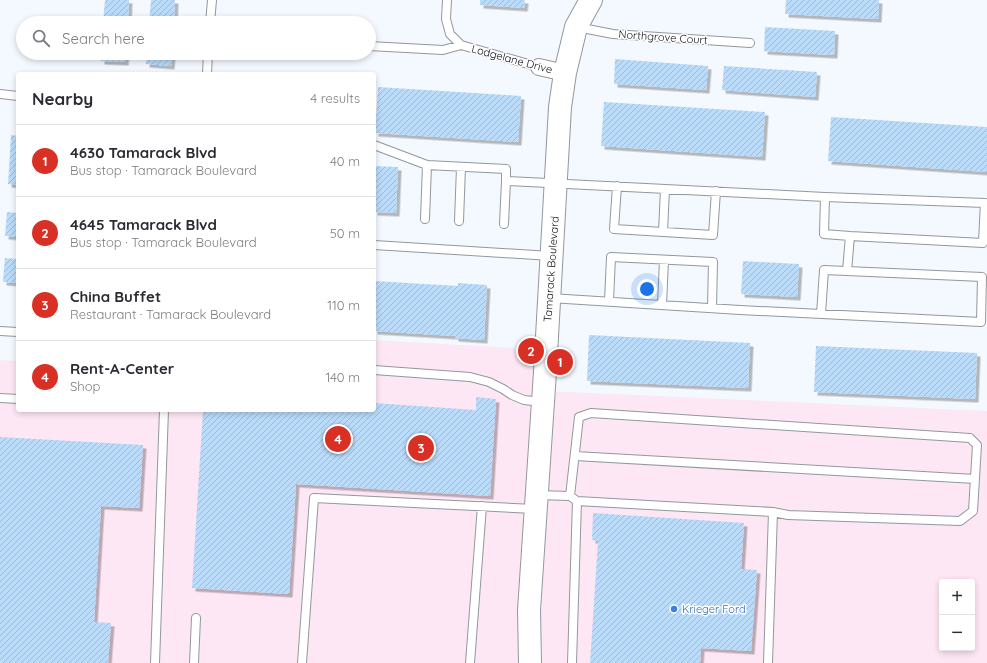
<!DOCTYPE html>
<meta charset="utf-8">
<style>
:root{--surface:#fff;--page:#f2f2f3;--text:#2b2b33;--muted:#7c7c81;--line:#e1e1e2;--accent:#d93025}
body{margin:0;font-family:Quicksand,sans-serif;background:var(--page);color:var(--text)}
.controls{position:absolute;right:12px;bottom:12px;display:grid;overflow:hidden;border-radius:4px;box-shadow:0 2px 6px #0003}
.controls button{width:36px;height:36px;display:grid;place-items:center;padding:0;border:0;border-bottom:1px solid var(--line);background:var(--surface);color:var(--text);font:20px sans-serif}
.you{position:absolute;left:647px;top:289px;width:14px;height:14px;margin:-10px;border:3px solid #fff;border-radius:50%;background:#1a73e8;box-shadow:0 0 0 6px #1a73e833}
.badge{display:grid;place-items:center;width:26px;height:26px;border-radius:50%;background:var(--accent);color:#fff;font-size:13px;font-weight:700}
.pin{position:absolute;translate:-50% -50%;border:2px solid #fff;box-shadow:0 1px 4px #0006}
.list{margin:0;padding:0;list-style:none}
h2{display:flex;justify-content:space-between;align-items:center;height:52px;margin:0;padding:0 16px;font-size:17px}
h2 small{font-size:13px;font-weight:400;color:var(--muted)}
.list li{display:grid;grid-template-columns:26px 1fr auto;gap:12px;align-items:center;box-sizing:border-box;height:72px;padding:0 16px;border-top:1px solid var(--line)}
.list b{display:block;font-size:15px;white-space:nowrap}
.list p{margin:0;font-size:13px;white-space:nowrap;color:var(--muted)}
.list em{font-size:13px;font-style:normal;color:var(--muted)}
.icon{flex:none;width:22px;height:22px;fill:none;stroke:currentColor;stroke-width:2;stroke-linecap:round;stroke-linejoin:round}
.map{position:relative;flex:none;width:987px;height:663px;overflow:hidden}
.search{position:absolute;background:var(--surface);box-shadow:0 2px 6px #0003;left:16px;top:16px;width:360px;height:44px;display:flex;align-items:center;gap:10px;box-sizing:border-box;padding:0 14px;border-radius:22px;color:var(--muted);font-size:15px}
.panel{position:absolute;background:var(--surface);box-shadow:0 2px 6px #0003;left:16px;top:72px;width:360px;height:340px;border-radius:4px}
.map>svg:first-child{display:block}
.commercial{fill:#fee7f4;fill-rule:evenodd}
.building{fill:url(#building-hatch);filter:url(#shadow)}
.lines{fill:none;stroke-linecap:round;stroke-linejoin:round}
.lane-casing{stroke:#91989e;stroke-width:10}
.street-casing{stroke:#91989e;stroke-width:18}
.secondary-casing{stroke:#91989e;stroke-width:24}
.lane{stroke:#fff;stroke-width:8}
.street{stroke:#fff;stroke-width:16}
.secondary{stroke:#fff;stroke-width:22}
.shop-dot{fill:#3f7fe0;stroke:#fff;stroke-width:1.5}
.labels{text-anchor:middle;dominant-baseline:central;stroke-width:3;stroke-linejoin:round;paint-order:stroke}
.street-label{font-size:11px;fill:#0b0d0f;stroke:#fff}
.shop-label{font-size:11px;fill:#366cbe;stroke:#fff;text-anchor:start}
</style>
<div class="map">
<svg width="987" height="663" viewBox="0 0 987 663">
<defs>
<pattern id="building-hatch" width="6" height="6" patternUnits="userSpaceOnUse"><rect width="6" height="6" fill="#badbf9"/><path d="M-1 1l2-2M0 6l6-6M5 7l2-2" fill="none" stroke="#9fbbd4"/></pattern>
<filter id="shadow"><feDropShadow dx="3.5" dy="3.5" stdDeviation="0" flood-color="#0004"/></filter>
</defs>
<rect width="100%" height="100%" fill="#f4f9ff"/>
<!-- commercial -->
<path class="commercial" d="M374 340 550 350 547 391 987 411V663H0V360L18 361V410H374ZM942 582H972V648H942Z"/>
<!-- building -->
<path class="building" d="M105 0H129L128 23H103Z
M151 0H175L174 23H149Z
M480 0H525L524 8 480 5Z
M786 0H879L878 19 785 14Z
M765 27 835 31 834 55 764 51Z
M101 53H126L125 62 101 61Z
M147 53H172L171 66 146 64Z
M615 59 708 66 706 90 614 84Z
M724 66 817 72 815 97 722 90Z
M378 87 521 96 518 142 375 133Z
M604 102 765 112 762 157 601 146Z
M831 117 987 127V172L828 161Z
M11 135 18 136V185L8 184Z
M374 166 398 167 396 213 374 212Z
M7 212 18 213V237L5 236Z
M5 258 18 259V283L3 282Z
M743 261 799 264 797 297 741 294Z
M374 281 458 286V283L487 285 484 340 455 338V336L374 331Z
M589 335 750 343 748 388 587 381Z
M816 346 977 353 975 399 814 392Z
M476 397 496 399 490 496 296 484 289 594 192 588 203 410H374V403L476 410Z
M0 437 143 445 139 508 101 506 94 622 111 623 108 663H0Z
M593 513 744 523 741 569 757 570 751 651 701 648 700 663H590L598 541 592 540Z"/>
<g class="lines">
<defs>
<path id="lane" d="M447 0 446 19 450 34 461 45 539 67
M210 23 212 0
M577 27 613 34 750 43
M369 46 443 50 461 45
M207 74 208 53
M0 94 18 96
M374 145 427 165 506 169V181L825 197 985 203 984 221H987
M617 186 614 229 713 235 716 191
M425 219 427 165
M459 221 461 167
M504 224 506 181
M663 232 665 189
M850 236 983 243 984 221
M374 245 551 256
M550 298 740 310 981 322 982 277 847 271
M609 301 611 257 713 262 712 308
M662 305 664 260
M821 314 824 270 847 271 850 236 824 234 825 197
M0 331 18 332
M374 370 470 377 489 382 503 389 512 395 524 400 542 402
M0 398 18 399
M591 413 970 438 977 445 973 511 960 521 788 515 773 512 577 501 570 496 579 417Z
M575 456 975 479
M537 495 570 496
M155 663 164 410
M194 663 196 618
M302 663 314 498 534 509
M470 663 482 506
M572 663 577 501
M768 663 773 512"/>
<path id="street" d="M539 67 565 73"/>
<path id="secondary" d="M530 663 529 610 545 372 560 107 565 73 576 27 591 0"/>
</defs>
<!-- lane casing -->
<use href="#lane" class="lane-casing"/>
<!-- street casing -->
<use href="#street" class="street-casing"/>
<!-- secondary casing -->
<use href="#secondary" class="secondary-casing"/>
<!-- lane -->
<use href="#lane" class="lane"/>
<!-- street -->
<use href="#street" class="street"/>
<!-- secondary -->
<use href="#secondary" class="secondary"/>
</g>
<!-- markers -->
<circle class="shop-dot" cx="674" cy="609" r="4"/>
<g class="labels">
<!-- street labels -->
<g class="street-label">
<text transform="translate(663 37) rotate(4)">Northgrove Court</text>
<text transform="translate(512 59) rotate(15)">Lodgelane Drive</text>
<text transform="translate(551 269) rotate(-86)">Tamarack Boulevard</text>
</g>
<!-- shop labels -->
<g class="shop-label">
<text x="682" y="609">Krieger Ford</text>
</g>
</g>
</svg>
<div class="controls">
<button>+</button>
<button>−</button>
</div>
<div class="you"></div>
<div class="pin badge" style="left:560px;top:362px">1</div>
<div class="pin badge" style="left:531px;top:351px">2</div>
<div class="pin badge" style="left:421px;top:448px">3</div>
<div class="pin badge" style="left:338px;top:439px">4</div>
<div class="search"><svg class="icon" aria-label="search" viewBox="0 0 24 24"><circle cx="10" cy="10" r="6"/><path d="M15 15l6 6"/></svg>Search here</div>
<section class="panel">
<h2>Nearby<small>4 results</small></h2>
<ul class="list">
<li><span class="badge">1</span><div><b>4630 Tamarack Blvd</b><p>Bus stop · Tamarack Boulevard</p></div><em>40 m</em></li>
<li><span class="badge">2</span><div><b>4645 Tamarack Blvd</b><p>Bus stop · Tamarack Boulevard</p></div><em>50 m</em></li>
<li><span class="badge">3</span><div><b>China Buffet</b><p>Restaurant · Tamarack Boulevard</p></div><em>110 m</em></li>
<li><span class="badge">4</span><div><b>Rent-A-Center</b><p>Shop</p></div><em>140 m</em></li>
</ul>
</section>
</div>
